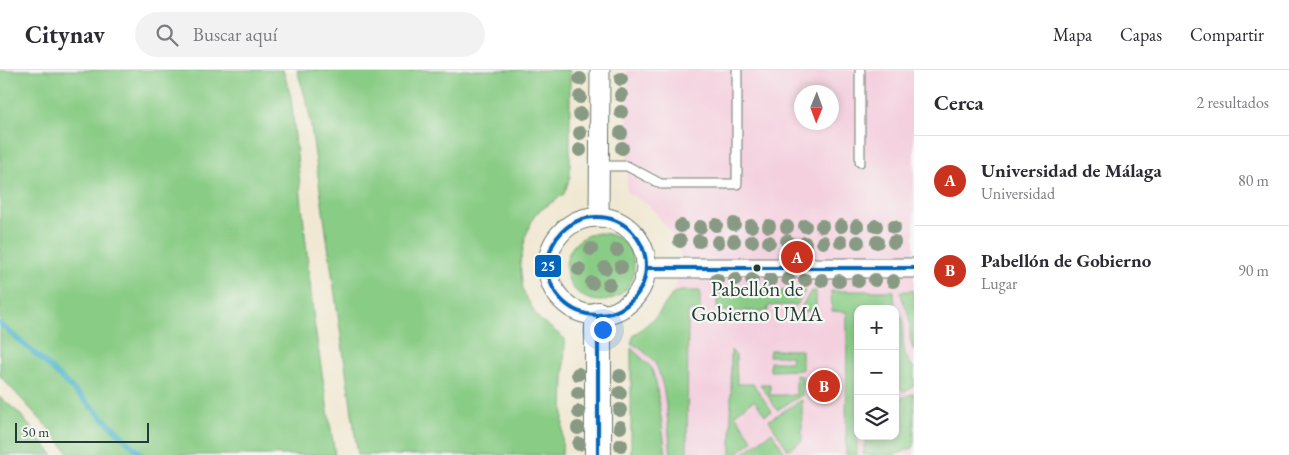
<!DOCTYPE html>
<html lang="es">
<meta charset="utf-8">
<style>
:root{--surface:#fff;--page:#f2f2f3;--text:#2b2b33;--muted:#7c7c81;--line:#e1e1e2;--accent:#c8321e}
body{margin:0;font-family:"EB Garamond",serif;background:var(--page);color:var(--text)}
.controls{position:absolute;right:15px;bottom:15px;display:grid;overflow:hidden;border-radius:10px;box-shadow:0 2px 8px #0003}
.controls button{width:45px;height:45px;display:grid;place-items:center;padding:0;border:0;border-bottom:1px solid var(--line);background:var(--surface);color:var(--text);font:25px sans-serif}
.compass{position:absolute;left:794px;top:15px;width:45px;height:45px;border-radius:50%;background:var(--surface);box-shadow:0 2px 8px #0003;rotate:181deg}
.scale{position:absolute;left:15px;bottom:12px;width:134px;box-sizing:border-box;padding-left:5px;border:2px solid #1f3d34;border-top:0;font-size:14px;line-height:18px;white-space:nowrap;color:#1f3d34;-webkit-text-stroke:4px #f6f6f2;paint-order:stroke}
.you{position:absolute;left:602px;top:259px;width:18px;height:18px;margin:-12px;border:4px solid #fff;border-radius:50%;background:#1a73e8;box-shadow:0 0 0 8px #1a73e833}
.badge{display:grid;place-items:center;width:32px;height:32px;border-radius:50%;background:var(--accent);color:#fff;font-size:16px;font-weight:700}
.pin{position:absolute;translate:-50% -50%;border:2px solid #fff;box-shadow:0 1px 5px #0006}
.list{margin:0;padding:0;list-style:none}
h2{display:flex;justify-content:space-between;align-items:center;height:65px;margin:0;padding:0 20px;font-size:21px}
h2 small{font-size:16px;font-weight:400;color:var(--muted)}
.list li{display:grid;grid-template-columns:32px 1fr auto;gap:15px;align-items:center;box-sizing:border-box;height:90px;padding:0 20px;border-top:1px solid var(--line)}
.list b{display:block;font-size:19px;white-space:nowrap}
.list p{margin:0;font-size:16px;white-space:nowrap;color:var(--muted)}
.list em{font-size:16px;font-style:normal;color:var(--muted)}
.icon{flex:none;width:28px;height:28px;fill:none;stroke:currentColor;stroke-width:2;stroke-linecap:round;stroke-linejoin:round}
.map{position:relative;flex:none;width:914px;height:385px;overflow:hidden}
header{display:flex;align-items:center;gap:30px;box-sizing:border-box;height:70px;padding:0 25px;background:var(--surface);border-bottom:1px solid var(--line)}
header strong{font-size:24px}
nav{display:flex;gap:28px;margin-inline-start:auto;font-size:18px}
.search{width:350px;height:45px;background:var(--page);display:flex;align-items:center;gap:12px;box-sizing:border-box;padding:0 18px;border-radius:28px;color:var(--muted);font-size:19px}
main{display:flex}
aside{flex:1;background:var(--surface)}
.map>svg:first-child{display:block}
.built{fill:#f4cfde;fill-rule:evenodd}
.green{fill:#89cc85;stroke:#54845c}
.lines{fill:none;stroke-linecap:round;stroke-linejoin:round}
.stream{stroke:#4ab2c8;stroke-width:5.5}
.lane-casing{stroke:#68796c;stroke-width:11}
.street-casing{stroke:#68796c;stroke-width:21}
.secondary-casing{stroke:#68796c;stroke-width:28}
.lane{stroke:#fff;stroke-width:9}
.street{stroke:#fff;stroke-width:19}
.secondary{stroke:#fff;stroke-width:26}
.bus-1-casing{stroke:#f6f6f2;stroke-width:8}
.bus-1{stroke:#0065bd;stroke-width:4}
.tree{fill:#899a84}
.bus-dot{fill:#1f3d34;stroke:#f6f6f2;stroke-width:2}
.labels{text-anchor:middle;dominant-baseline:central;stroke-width:4.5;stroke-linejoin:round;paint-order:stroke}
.bus-label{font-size:21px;fill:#1f3d34;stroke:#f6f6f2}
.line-badge{stroke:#f6f6f2;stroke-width:2}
.badge-label{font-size:14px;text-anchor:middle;font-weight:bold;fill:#fff}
</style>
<header>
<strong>Citynav</strong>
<div class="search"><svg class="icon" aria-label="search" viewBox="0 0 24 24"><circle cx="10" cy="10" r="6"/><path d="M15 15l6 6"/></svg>Buscar aquí</div>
<nav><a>Mapa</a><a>Capas</a><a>Compartir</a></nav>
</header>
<main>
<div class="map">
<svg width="914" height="385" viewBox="0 0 914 385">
<rect width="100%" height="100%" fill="#f6f6f2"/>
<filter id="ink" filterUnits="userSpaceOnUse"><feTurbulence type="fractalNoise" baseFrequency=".02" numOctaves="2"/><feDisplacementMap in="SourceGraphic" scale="10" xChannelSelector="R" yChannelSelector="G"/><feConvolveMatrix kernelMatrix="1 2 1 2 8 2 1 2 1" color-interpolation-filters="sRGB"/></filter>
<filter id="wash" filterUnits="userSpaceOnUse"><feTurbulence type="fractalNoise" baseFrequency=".0096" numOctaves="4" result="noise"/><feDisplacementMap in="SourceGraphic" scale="20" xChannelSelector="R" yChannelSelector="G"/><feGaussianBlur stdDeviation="1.12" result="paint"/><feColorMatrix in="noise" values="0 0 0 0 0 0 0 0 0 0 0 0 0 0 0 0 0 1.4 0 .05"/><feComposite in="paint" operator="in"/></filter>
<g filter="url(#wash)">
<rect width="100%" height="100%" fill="#f1e8d3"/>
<!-- built -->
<path class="built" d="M627 0H914V385H631V273L634 265 658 246 673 223 681 201 679 173 656 143 646 133 627 123ZM802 22H832V52H802ZM858 239H895V366H858Z"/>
<!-- green -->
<path class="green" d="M0 0H283L291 27 314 252 335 385H70L53 363 0 306Z
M297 0H570V107L564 124 535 144 526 165 520 193 523 221 537 247 565 269 562 385H358L308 36Z
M566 197a34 34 0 1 1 68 0a34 34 0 1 1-68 0Z
M681 221H700V241H688L687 385H671C668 359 667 321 657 297 652 286 641 279 631 273L634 265 657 246 673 223Z
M717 221H805L797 235 768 236V241H717Z
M811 221H816V241H799Z
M831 221H894L895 239H858L857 385H846L847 242 832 241Z
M901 221H914V281C907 268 912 257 908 244 906 235 901 231 901 221Z
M895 239 903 248C903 266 900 284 914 298V316L905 322 895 314Z
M631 278 651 297 656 312 666 385H631Z
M731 280 736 286 737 314H753L772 341 765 345 754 330 735 344 753 371 734 385H731Z
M770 280H802V300L770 301V292H791L792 286H769Z
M796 305 802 306V325L777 340 760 314H770V325H796Z
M914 323V377L894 385H863L866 371 869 366H895V327L902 328Z
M0 327 19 343 53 385H0Z
M802 330V371L788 380 769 350Z
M772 362 786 385H741Z"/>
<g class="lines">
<!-- stream -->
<path class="stream" d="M0 254 38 286 142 385"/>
</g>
</g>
<g filter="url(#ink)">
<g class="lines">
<defs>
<path id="lane" d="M860 92V0
M600 96H627L661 114H737V0"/>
<path id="street" d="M599 146 600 0
M548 196a49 49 0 1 1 98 0a49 49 0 1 1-98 0Z
M646 198H914"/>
<path id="secondary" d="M598 385V245"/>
</defs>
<!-- lane casing -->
<use href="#lane" class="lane-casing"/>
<!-- street casing -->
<use href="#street" class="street-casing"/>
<!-- secondary casing -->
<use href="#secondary" class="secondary-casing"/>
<!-- lane -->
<use href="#lane" class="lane"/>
<!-- street -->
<use href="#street" class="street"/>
<!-- secondary -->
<use href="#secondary" class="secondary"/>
<defs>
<path id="bus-1" d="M548 196a49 49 0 1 1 98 0a49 49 0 1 1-98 0Z
M646 198H914
M598 245V385"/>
</defs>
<!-- bus-1 casing -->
<use href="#bus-1" class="bus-1-casing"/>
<!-- bus-1 -->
<use href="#bus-1" class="bus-1"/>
</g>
<!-- trees -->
<g class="tree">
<circle cx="580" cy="9" r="7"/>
<circle cx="621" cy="9" r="7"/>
<circle cx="621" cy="25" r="7"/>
<circle cx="580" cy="27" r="7"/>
<circle cx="621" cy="42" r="7"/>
<circle cx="580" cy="44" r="7"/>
<circle cx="580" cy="63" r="7"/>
<circle cx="621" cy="63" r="7"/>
<circle cx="622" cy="78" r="7"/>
<circle cx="580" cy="80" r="7"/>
<circle cx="734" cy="154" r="7"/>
<circle cx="716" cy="155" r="7"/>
<circle cx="681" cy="156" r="7"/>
<circle cx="751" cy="156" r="7"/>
<circle cx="769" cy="156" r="7"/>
<circle cx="805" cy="156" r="7"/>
<circle cx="822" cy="156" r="7"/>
<circle cx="841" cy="156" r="7"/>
<circle cx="857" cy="156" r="7"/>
<circle cx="876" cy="156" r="7"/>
<circle cx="700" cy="157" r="7"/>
<circle cx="787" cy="157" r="7"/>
<circle cx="894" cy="157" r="7"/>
<circle cx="680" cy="171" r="7"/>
<circle cx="699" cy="171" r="7"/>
<circle cx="734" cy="171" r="7"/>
<circle cx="752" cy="171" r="7"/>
<circle cx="787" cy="171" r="7"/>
<circle cx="718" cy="172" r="7"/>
<circle cx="769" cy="172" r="7"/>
<circle cx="823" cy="172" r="7"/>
<circle cx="841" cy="172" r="7"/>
<circle cx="858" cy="172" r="7"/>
<circle cx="877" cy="172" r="7"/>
<circle cx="894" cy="172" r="7"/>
<circle cx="805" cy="173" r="7"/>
<circle cx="591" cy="179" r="7"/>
<circle cx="617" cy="180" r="7"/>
<circle cx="621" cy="197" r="7"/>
<circle cx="605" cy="198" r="7"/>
<circle cx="579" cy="199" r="7"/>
<circle cx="735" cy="209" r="7"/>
<circle cx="788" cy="209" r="7"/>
<circle cx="717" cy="210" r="7"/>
<circle cx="752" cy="210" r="7"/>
<circle cx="770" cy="210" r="7"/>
<circle cx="805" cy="210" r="7"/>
<circle cx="822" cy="210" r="7"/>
<circle cx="875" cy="210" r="7"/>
<circle cx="839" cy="211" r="7"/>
<circle cx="858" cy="211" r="7"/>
<circle cx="893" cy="211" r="7"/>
<circle cx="592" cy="213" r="7"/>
<circle cx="609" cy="214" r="7"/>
<circle cx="578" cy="304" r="7"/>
<circle cx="620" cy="306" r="7"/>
<circle cx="578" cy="323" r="7"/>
<circle cx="620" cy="323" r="7"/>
<circle cx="620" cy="340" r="7"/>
<circle cx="579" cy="342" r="7"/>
<circle cx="620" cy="357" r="7"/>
<circle cx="578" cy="358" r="7"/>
<circle cx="579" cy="374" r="7"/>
<circle cx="621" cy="375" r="7"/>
</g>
</g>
<!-- markers -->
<circle class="bus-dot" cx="757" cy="198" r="4.5"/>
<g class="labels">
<!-- bus labels -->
<g class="bus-label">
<text x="757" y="218">Pabellón de<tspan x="757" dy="25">Gobierno UMA</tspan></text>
</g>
</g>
<rect class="line-badge" x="534" y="184" width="28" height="24" rx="5" fill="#0065bd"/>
<g class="badge-label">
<text x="548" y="201">25</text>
</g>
</svg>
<div class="controls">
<button>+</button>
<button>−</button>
<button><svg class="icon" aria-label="layers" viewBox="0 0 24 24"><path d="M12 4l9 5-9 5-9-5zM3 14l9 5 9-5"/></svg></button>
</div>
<svg class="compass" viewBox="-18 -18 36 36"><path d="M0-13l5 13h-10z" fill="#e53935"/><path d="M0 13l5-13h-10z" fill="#7c7c81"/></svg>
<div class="scale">50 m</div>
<div class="you"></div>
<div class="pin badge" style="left:797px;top:187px">A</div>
<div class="pin badge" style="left:824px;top:316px">B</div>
</div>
<aside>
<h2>Cerca<small>2 resultados</small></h2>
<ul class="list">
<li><span class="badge">A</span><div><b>Universidad de Málaga</b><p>Universidad</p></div><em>80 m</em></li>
<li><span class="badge">B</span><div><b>Pabellón de Gobierno</b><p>Lugar</p></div><em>90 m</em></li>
</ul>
</aside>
</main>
